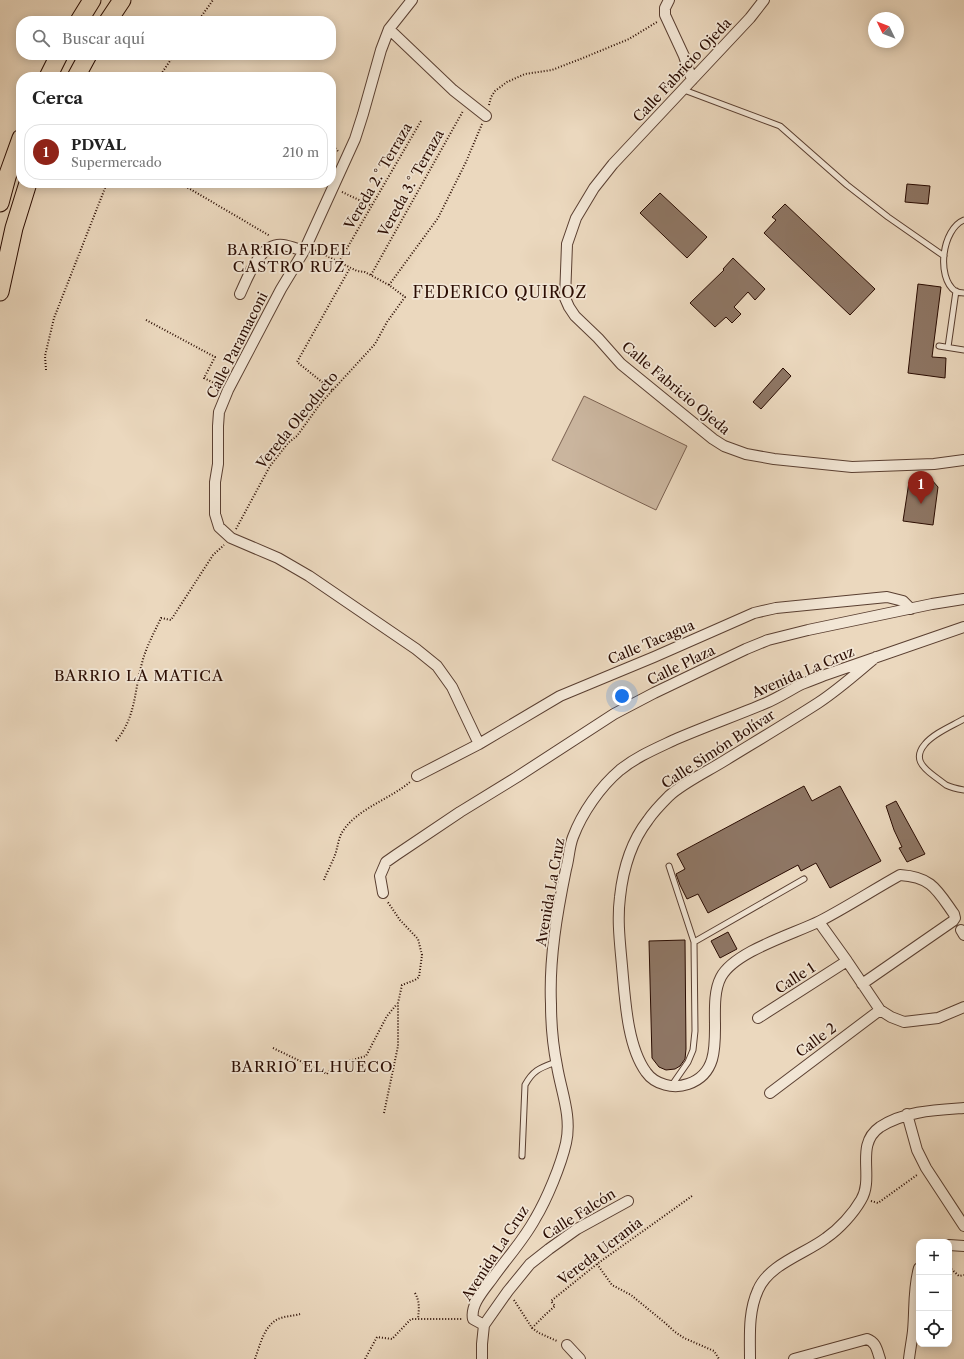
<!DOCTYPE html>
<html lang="es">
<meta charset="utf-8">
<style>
:root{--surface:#fff;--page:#f2f2f2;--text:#222;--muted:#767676;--line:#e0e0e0;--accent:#8f2418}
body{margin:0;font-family:"Libre Caslon Text",serif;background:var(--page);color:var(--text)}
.controls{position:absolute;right:12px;bottom:12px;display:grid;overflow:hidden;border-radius:8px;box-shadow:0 2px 10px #0003}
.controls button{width:36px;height:36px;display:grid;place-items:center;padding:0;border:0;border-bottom:1px solid var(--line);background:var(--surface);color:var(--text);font:20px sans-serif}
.compass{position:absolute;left:868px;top:12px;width:36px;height:36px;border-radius:50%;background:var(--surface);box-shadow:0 2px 10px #0003;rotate:313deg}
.you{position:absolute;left:622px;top:696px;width:14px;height:14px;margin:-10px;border:3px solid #fff;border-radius:50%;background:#1a73e8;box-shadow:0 0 0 6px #1a73e833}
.badge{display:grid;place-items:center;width:26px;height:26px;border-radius:50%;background:var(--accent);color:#fff;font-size:13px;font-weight:700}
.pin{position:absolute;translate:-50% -33px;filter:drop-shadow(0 1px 2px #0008)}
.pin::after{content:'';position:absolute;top:21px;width:14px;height:12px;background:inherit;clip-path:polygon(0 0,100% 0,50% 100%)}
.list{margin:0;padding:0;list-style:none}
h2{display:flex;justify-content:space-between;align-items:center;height:52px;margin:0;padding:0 16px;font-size:17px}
h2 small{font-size:13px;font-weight:400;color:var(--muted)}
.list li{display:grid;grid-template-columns:26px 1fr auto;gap:12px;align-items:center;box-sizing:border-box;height:56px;margin:0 8px 8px;padding:0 8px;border:1px solid var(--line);border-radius:16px}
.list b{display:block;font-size:15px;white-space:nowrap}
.list p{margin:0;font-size:13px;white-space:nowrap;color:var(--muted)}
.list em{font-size:13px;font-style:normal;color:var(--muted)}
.icon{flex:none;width:22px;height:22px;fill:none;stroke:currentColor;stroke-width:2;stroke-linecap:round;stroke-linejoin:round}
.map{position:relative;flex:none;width:964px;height:1359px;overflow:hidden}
.search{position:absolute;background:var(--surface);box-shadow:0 2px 10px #0003;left:16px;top:16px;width:320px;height:44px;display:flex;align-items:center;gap:10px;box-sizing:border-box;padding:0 14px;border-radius:16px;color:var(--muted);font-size:15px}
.panel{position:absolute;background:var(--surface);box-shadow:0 2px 10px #0003;left:16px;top:72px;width:320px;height:116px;border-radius:16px}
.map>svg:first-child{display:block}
.green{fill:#cab59e;stroke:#7a6050}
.building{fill:#8e7664;stroke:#2a0c02}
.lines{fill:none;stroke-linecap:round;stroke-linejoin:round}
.service-casing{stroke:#5a3f31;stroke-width:7}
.minor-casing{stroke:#5a3f31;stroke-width:12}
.trunk-casing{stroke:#2a0c02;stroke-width:19}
.path{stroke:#2a0c02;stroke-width:2;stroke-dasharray:1 2;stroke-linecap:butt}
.service{stroke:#f2e6d5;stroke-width:5}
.minor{stroke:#f2e6d5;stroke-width:10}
.trunk{stroke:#ebd8be;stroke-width:17}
.labels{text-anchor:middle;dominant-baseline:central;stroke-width:3.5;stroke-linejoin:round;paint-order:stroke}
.street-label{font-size:14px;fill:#2a0c02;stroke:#f2e6d5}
.neighbourhood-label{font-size:15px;letter-spacing:1px;fill:#2a0c02;stroke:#f2e6d5}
.quarter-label{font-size:16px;letter-spacing:1px;fill:#2a0c02;stroke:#f2e6d5}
</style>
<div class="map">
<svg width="964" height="1359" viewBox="0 0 964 1359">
<rect width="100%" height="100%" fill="#ebd8be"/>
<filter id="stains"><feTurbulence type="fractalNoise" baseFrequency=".005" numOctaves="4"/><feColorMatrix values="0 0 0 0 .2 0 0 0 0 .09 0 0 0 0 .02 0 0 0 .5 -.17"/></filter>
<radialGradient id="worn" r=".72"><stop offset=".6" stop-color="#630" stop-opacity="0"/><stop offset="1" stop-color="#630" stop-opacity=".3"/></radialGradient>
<!-- green -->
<path class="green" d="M584 396 687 446 656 510 552 460Z"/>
<!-- building -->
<path class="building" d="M907 184 930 186 928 204 905 202Z
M660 193 707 237 687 258 640 213Z
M785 204 875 289 850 315 764 233 776 220 772 217Z
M733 258 765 289 755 300 748 292 734 307 741 314 732 323 726 317 715 327 690 303 724 270 723 269Z
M918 284 941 287 932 357 946 358 945 378 908 373Z
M783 368 791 376 761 409 753 402Z
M931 479 938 487 933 525 903 521 909 482 926 485Z
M804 786 812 801 840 786 881 861 830 888 816 863 801 871 798 865 708 913 698 894 687 899 680 885 676 874 685 869 677 854Z
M896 801 925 854 907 862 899 848 902 847 894 830 886 806Z
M728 932 737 949 720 958 711 941Z
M685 940 686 1049 685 1059 680 1066 675 1069 666 1070 659 1067 652 1058 649 941Z"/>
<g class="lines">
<defs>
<path id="service" d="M684 90 780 126 847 185 888 217 944 256
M964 220C942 229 936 277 955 291 957 292 961 293 964 293
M939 346 964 350
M948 347 956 291
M964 719C952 726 934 733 925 744 913 758 922 767 934 776 938 779 942 782 946 785 952 788 958 789 964 790
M669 866 694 942 695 1031 693 1050 688 1062 672 1085
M694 942 804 879
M522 1156 525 1085C533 1070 540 1068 556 1062"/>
<path id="minor" d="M412 0 389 29 381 50 363 114 355 139 304 251 281 289 228 390 219 412 218 426V464L215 482V514L219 527 231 538 278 558 309 576 416 649 437 666 452 687 479 744
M669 0 665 8V15L684 56 692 80
M764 0 750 18 613 164 594 188 576 218 567 244 565 298 569 307 575 316 598 338 621 364 713 439 724 446 746 454 774 459 852 467 934 464 964 460
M389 29 453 90 486 116
M240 294C248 277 260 242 283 245 290 246 297 249 304 251
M417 776 479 744 560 696 654 657 754 613 776 608 887 597 903 601 911 609
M383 893 380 876 386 862 396 855 460 812 517 777 614 714 654 693 746 649 768 640 808 630 932 604 964 599
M819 922 847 961 880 1010 891 1017 904 1022 938 1018 964 1007
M961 930 964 935
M862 984 953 921 955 918 954 914C937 890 932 877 900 875 873 890 847 907 820 921 794 934 735 951 721 977 704 1009 733 1069 688 1084 674 1089 655 1085 646 1072 627 1046 625 998 622 966 620 943 617 920 620 897 623 869 631 842 648 820 654 811 662 803 669 796 683 783 708 771 724 761 755 742 787 723 818 703 838 690 857 673 876 657
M758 1018 847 961
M770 1093 880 1010
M907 1114 917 1150 926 1168 964 1226
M949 1245 964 1246
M484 1325 473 1319C470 1305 484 1290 492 1279 506 1259 523 1241 535 1219 547 1199 561 1165 566 1143 572 1116 561 1091 557 1066 553 1046 551 1024 551 1004 549 959 557 913 566 869 569 859 569 847 573 837 582 813 600 787 620 770 636 757 655 749 674 740 704 727 735 716 766 703 778 698 790 690 802 684 810 681 818 678 825 675L964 627
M567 1345 580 1359
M482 1359V1344L484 1325 508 1291 530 1264 549 1249 577 1229 628 1201
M750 1359C750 1336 748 1312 758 1290 769 1264 805 1254 826 1238 839 1229 853 1214 861 1200 875 1177 854 1145 880 1127 905 1111 935 1110 964 1108
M794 1359 867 1339C876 1342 877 1350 880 1359
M909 1359C910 1350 912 1340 913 1331 915 1310 913 1289 919 1268"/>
<path id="trunk" d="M79 21 92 0
M108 21 122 0
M48 77 59 55
M76 77 88 55
M0 203 7 177 21 138
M0 292 14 228 28 183"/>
</defs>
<!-- service casing -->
<use href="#service" class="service-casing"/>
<!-- minor casing -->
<use href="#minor" class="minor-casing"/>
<!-- trunk casing -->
<use href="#trunk" class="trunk-casing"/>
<!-- path -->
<path class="path" d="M198 21 213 0
M159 77 174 55
M489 105 491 97 495 91 507 82 525 74 552 70 583 58 629 39 657 22
M331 144 338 151
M185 186 270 236
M342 192 372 206
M339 262 421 121
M371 275 463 111
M389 285 438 218 466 162 482 124
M146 320 215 357 204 378 220 386
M46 370 45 356 54 318 107 183
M332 390 297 362 350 268
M236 529 270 466 288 443 297 436 320 404 375 344 387 322 405 297 389 285 365 272 357 271 315 250
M116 741C136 717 134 692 142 663 146 647 154 633 161 618L171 620 213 555 224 545
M324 880C327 872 332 863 335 855 338 847 338 838 343 831 357 809 390 799 410 782
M273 1048 327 1074 335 1065 366 1056 387 1016 397 1004
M384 1113 398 1046V1003L402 985 415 980 419 977 422 955 418 939 400 920 387 901
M871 1201 878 1203 917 1175
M597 1264 612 1285 631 1295 664 1322 675 1332 684 1338 714 1351 719 1359
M949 1267 959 1276 964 1275
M415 1293C420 1302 419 1309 418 1319
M514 1300 532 1328 539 1333 557 1341
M532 1328 545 1315 555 1306 551 1301 597 1264 692 1196
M255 1359C260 1345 264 1326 278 1319 284 1316 294 1316 300 1314
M365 1359 377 1337 392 1339 411 1319H462"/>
<!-- service -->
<use href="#service" class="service"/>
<!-- minor -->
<use href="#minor" class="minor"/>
<!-- trunk -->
<use href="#trunk" class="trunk"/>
</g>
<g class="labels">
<!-- street labels -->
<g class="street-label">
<text transform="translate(682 70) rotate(-47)">Calle Fabricio Ojeda</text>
<text transform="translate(378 176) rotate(-60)">Vereda 2.° Terraza</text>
<text transform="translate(411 183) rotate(-61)">Vereda 3.° Terraza</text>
<text transform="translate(237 345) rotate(-63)">Calle Paramaconi</text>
<text transform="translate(676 388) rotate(40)">Calle Fabricio Ojeda</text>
<text transform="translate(297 420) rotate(-51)">Vereda Oleoducto</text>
<text transform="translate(651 642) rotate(-23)">Calle Tacagua</text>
<text transform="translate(681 665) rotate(-26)">Calle Plaza</text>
<text transform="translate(803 672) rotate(-23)">Avenida La Cruz</text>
<text transform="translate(718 749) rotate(-33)">Calle Simón Bolívar</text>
<text transform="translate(550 892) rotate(-80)">Avenida La Cruz</text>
<text transform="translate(795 978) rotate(-33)">Calle 1</text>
<text transform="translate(816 1040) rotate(-37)">Calle 2</text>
<text transform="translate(579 1214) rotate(-32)">Calle Falcón</text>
<text transform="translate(600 1251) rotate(-37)">Vereda Ucrania</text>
<text transform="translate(495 1253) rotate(-57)">Avenida La Cruz</text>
</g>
<!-- neighbourhood labels -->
<g class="neighbourhood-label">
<text x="289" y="249">BARRIO FIDEL<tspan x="289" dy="17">CASTRO RUZ</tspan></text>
<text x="139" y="675">BARRIO LA MATICA</text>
<text x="312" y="1066">BARRIO EL HUECO</text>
</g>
<!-- quarter labels -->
<g class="quarter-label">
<text x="500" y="292">FEDERICO QUIROZ</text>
</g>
</g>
<rect width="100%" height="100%" filter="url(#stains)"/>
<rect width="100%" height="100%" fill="url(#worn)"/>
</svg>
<div class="controls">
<button>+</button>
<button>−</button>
<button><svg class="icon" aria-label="locate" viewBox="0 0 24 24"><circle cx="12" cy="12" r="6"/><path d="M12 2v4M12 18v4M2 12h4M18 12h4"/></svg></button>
</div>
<svg class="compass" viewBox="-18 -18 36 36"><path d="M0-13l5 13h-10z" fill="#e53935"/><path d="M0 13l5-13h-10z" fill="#767676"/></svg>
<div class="you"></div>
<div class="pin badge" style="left:921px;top:504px">1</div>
<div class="search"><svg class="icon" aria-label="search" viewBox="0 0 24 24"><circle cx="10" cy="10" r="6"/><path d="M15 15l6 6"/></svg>Buscar aquí</div>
<section class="panel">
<h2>Cerca<small></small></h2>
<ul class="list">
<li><span class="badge">1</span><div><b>PDVAL</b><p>Supermercado</p></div><em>210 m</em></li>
</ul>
</section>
</div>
